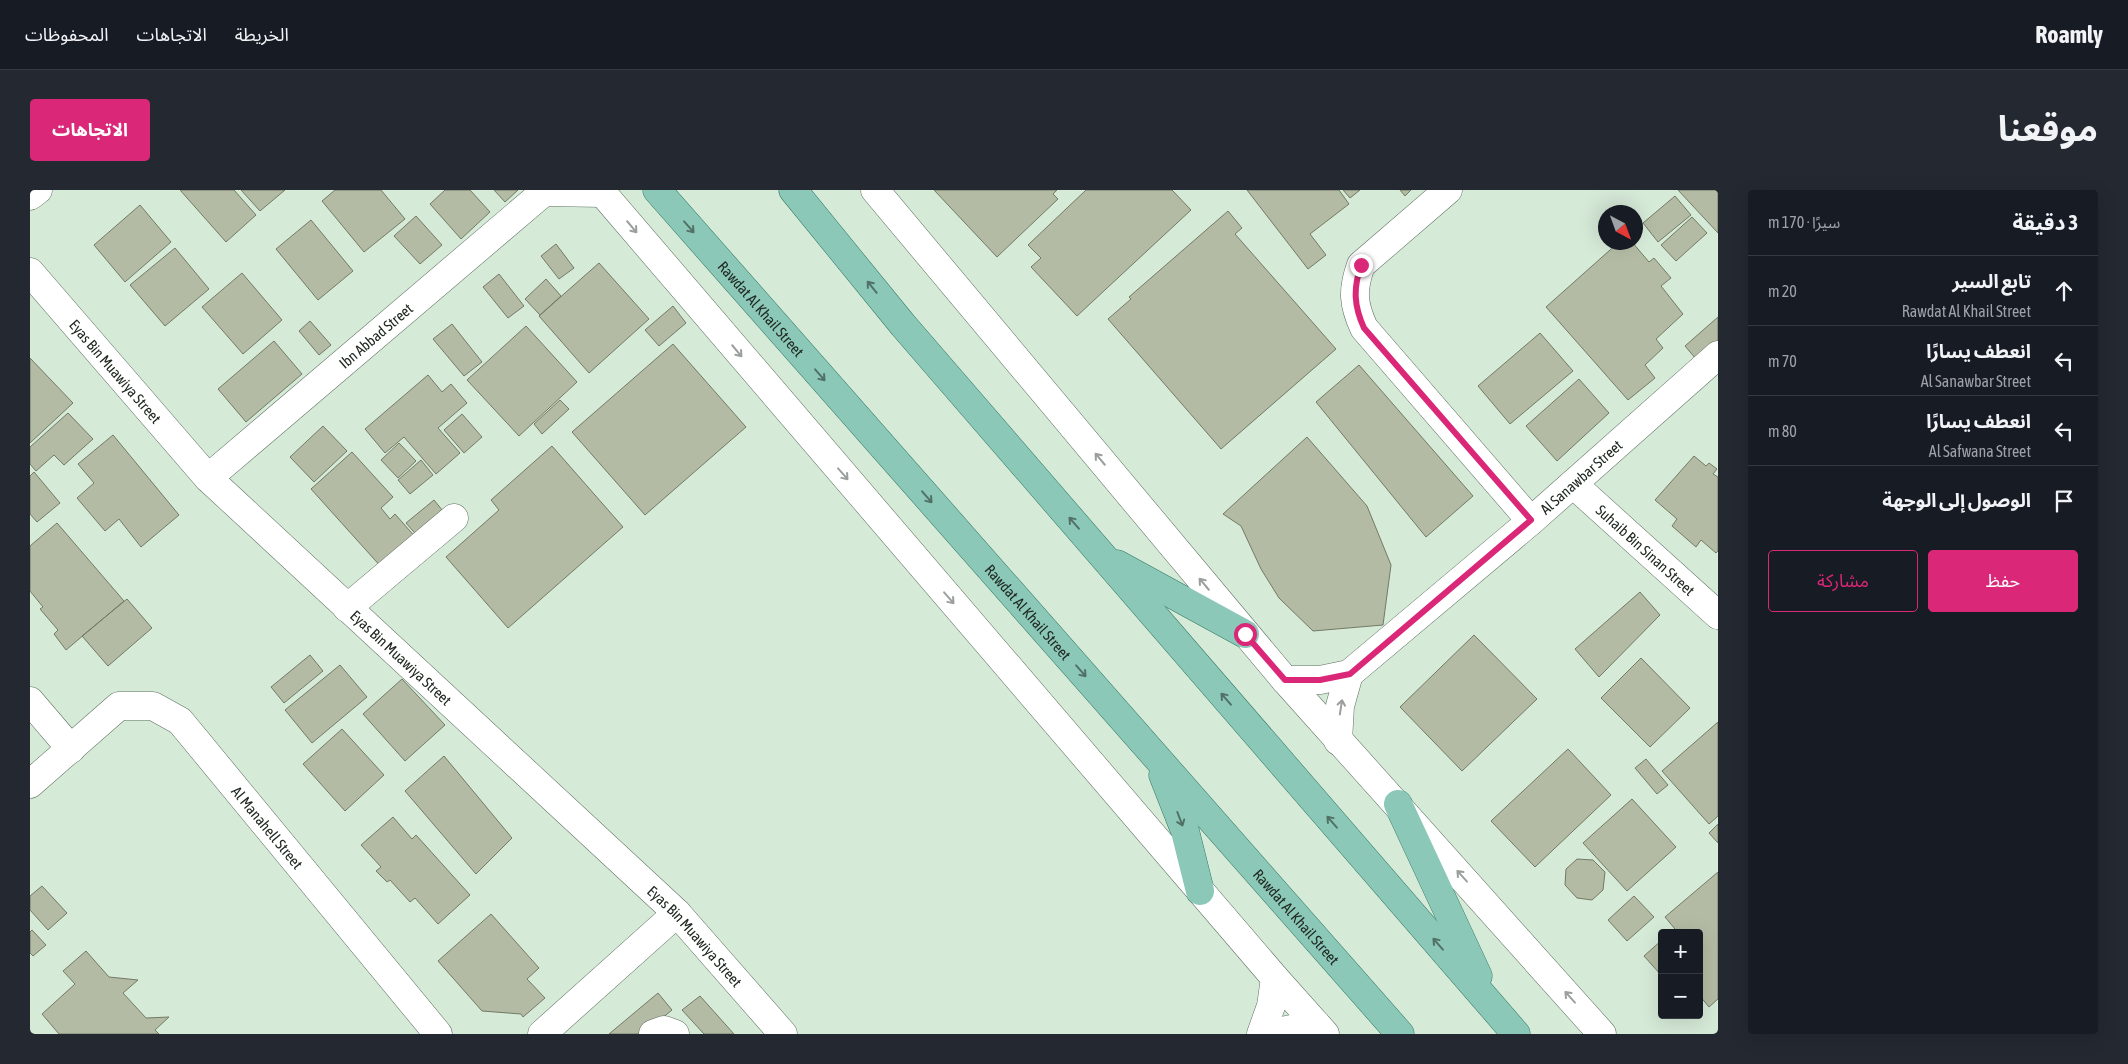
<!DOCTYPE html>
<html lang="ar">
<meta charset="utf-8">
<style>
:root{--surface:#171b24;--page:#242831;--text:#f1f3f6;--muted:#9ea1a6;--line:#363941;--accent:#db2777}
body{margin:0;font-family:"Asap Condensed","Noto Sans Arabic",sans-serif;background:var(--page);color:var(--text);direction:rtl}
.controls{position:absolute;right:15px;bottom:15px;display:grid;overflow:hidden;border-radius:5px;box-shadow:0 5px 20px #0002}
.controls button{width:45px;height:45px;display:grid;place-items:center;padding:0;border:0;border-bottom:1px solid var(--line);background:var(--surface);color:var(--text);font:25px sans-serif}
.compass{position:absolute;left:1568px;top:15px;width:45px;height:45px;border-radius:50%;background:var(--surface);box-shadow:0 5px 20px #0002;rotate:139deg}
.stop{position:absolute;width:15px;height:15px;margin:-11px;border:4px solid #db2777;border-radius:50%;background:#fff}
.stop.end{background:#db2777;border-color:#fff;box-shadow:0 1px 5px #0008}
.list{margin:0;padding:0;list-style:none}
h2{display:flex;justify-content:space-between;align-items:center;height:65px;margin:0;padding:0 20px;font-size:21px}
h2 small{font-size:16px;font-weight:400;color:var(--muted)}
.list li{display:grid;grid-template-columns:32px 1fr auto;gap:15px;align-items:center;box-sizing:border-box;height:70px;padding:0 20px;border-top:1px solid var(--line)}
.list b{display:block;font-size:19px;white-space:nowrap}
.list p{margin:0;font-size:16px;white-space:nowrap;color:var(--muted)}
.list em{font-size:16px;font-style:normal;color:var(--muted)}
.actions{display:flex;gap:10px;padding:15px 20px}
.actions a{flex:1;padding:11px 0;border:1px solid var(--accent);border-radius:5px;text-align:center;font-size:18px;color:var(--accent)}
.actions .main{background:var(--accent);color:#fff}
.icon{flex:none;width:28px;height:28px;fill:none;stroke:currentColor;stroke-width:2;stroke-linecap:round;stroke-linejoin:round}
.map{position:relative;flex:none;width:1688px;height:844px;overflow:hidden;direction:ltr;border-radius:5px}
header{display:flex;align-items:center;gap:30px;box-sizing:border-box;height:70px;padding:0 25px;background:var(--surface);border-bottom:1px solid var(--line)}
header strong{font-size:24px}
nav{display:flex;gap:28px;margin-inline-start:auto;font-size:18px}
.intro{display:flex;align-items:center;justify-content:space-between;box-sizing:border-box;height:120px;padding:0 30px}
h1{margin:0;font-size:35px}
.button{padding:12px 22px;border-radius:5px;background:var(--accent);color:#fff;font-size:18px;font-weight:700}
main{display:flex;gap:30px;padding:0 30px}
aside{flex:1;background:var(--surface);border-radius:5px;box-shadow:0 5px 20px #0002}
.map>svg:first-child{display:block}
.building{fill:#b3bba4;stroke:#737a65}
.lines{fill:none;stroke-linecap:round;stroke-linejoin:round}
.minor-casing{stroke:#5e7060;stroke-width:29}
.major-casing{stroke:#347965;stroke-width:29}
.minor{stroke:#fff;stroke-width:28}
.major{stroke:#8bc8b8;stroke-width:28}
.oneway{stroke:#9b9f9c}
.oneway2{stroke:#517166}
.route{stroke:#db2777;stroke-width:6}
.labels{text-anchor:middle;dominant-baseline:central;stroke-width:4;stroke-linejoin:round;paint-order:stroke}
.street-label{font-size:15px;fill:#212922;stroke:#e3f7e5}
</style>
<header>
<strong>Roamly</strong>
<nav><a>الخريطة</a><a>الاتجاهات</a><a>المحفوظات</a></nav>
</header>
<div class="intro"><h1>موقعنا</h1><a class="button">الاتجاهات</a></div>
<main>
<aside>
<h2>3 دقيقة<small>سيرًا · 170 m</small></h2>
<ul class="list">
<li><svg class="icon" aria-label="ahead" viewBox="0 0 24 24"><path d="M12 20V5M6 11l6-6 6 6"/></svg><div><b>تابع السير</b><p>Rawdat Al Khail Street</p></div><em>20 m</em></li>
<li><svg class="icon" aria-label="left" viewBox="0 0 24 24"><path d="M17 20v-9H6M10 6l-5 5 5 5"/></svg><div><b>انعطف يسارًا</b><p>Al Sanawbar Street</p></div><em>70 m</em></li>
<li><svg class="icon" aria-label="left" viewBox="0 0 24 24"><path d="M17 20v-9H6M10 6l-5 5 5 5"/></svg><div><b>انعطف يسارًا</b><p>Al Safwana Street</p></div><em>80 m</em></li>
<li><svg class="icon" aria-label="arrive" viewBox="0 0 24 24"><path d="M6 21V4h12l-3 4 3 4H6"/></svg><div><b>الوصول إلى الوجهة</b></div></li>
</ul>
<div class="actions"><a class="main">حفظ</a><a>مشاركة</a></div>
</aside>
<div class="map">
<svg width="1688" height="844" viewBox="0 0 1688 844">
<rect width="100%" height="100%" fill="#d6ead8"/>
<!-- building -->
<path class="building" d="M150 0H204L226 25 196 52Z
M211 0H255L230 21Z
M305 0H351L375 29 334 62 292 11Z
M415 0H440L460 22 431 49 400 14Z
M464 0H488L475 12Z
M904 0H1027L1023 4 1028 9 967 67Z
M1056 0H1142L1161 20 1047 126 1001 77 1011 68 998 55Z
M1217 0H1309L1319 14 1280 44 1296 65 1278 79Z
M1313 0H1330L1320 8Z
M1370 0H1381L1375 6Z
M1648 0H1688V43Z
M1645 6 1661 25 1628 52 1613 33Z
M110 15 141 52 95 92 64 55Z
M1198 21 1212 38 1205 44 1306 159 1191 259 1078 129 1101 109 1099 107Z
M386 26 412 55 390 74 364 46Z
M1662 27 1677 43 1646 71 1631 55Z
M281 30 323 81 288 110 246 59Z
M1589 52H1602L1619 72 1624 68 1641 88 1631 96 1653 124 1626 149 1633 158 1615 175 1625 188 1598 210 1516 117Z
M526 54 544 78 529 89 511 66Z
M145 58 179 99 135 136 100 95Z
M569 73 619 129 559 183 509 126Z
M212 83 252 130 213 164 172 117Z
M469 84 494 116 478 128 453 97Z
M516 89 531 106 510 125 495 109Z
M643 116 656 133 629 156 615 140Z
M1688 127V151L1666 169 1655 156Z
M280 131 301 155 289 165 269 141Z
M422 134 452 172 434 186 403 149Z
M496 136 547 192 489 246 437 190Z
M1510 143 1543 181 1480 234 1448 196Z
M244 151 272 184 216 232 188 199Z
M643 154 716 237 615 325 542 242Z
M0 168 43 213 0 253Z
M1329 175 1443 306 1396 347 1286 212Z
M398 185 412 202 421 194 437 213 408 238 430 263 406 284 374 247 355 263 335 239Z
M1549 189 1579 223 1527 271 1496 236Z
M530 210 539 219 512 244 504 234Z
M38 223 63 249 34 275 24 265 6 281 0 274V257Z
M432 224 452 247 434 263 414 240Z
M293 236 317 261 284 292 260 267Z
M83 245 149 325 111 357 89 329 75 341 47 308 64 293 48 274Z
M1277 247 1337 316 1361 375 1353 435 1283 441 1249 408 1231 379 1211 336 1193 324Z
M369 253 386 271 368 288 351 270Z
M522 256 593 337 478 438 416 367 469 320 461 310Z
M322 262 363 307 351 318 360 329 365 324 387 349 353 379 281 299Z
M1664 266 1676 276 1679 273 1687 279 1683 284 1688 287V361L1686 363 1671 350 1666 357 1642 336 1647 329 1625 310Z
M391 270 403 285 380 304 368 290Z
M4 282 30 313 7 332 0 324V286Z
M404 310 417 326 390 349 376 333Z
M27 333 94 411 36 460 24 444 28 440 10 419 13 417 0 401V356Z
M1610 402 1630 425 1569 487 1545 459Z
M97 409 122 438 78 476 52 446Z
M1444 445 1507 509 1432 581 1370 517Z
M280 465 293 481 254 513 241 497Z
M1611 468 1660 518 1620 557 1571 508Z
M310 475 337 507 282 553 255 520Z
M372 489 415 535 375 571 333 524Z
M1688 532V626L1679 634 1632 581Z
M312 539 354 585 315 621 273 574Z
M1538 559 1581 605 1505 677 1461 631Z
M414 566 482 648 446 684 375 601Z
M1616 569 1638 595 1627 604 1605 578Z
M1602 609 1646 657 1597 701 1553 653Z
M363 627 382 649 386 645 440 705 408 734 385 708 380 712 360 690 357 692 346 681 351 677 331 655Z
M1688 634V653L1679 643Z
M1547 669 1563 670 1575 682 1573 700 1562 710 1547 708 1535 695 1536 679Z
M1688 682V809L1679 817 1669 805V743H1641L1645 739 1635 727Z
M12 696 37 723 18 740 0 720V706Z
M1604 706 1624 727 1597 751 1578 730Z
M461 724 509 778 497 789 515 808 493 827 491 824 452 821 408 771Z
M2 740 16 755 3 766 0 763V742Z
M1632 750V786L1614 766Z
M56 761 79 787 108 790 93 803 116 828 139 827 125 840 129 844H29L12 824 45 794 33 781Z
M628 803 642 820 613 844H579Z
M670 806 704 844H674L652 820Z"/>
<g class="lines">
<defs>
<g id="minor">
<path d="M570 0 1245 788 1295 844"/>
<path d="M845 0 1255 490 1572 844"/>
<path d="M1418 0 1331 75C1322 100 1323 114 1334 138L1501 331"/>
<path d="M0 6 8 0"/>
<path id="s1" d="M0 82 178 288 647 723 753 844"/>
<path id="s2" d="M178 288 514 2 573 3"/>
<path id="s3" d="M1543 294 1688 425"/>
<path d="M317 418 424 328"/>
<path id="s4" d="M1255 490H1290L1319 484 1501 331 1688 165"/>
<path d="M0 511 41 559"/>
<path d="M1308 551 1310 516 1319 484"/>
<path id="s5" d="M0 594 89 516H123L150 531 408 844"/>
<path d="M512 844 647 723"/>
<path d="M623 844 634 840 645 844"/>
<path d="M1231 844 1241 816 1245 788"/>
<path d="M1237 844 1286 834"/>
</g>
<g id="major">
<path id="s6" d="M627 0 1370 844"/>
<path d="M763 0 873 135 1486 844"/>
<path d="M1087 374 1215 444"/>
<path d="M1133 585 1155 641 1170 701"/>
<path d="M1368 614 1448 786"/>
</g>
</defs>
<!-- minor casing -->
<use href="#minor" class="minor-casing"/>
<!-- major casing -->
<use href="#major" class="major-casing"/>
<!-- minor -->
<use href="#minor" class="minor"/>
<!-- major -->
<use href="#major" class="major"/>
</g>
<!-- one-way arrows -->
<defs><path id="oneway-shaft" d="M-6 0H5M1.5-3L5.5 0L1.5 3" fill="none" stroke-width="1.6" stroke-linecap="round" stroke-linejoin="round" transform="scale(1.25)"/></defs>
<g class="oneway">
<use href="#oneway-shaft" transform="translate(602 37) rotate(50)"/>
<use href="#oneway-shaft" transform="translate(707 161) rotate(50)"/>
<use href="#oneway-shaft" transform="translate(1070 269) rotate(-130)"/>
<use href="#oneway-shaft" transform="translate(813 284) rotate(49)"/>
<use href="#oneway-shaft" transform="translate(1174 394) rotate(-130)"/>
<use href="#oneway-shaft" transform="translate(919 408) rotate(49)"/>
<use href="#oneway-shaft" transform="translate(1311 517) rotate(-81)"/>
<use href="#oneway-shaft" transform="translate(1432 686) rotate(-132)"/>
<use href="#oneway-shaft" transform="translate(1540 807) rotate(-132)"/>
</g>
<g class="oneway2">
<use href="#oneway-shaft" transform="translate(659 37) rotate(49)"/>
<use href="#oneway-shaft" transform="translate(842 97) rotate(-129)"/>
<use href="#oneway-shaft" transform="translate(790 185) rotate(49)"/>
<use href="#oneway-shaft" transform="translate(897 307) rotate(49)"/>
<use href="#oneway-shaft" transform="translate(1044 333) rotate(-131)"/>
<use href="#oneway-shaft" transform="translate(1051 481) rotate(49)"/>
<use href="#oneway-shaft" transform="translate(1196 509) rotate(-131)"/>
<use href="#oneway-shaft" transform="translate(1150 629) rotate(69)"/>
<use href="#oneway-shaft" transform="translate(1302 632) rotate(-131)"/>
<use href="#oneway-shaft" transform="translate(1408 754) rotate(-131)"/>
</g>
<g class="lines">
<!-- route -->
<path class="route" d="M1215 444 1255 490H1290L1320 484 1501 330 1334 138C1324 116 1323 99 1331 75"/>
</g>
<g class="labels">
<!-- street labels -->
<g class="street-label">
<text stroke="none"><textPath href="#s6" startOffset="158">Rawdat Al Khail Street</textPath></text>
<text stroke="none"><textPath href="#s2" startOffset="220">Ibn Abbad Street</textPath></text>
<text stroke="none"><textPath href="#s1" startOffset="131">Eyas Bin Muawiya Street</textPath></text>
<text stroke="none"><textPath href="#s4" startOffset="369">Al Sanawbar Street</textPath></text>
<text stroke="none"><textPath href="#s3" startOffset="98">Suhaib Bin Sinan Street</textPath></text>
<text stroke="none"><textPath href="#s6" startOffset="562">Rawdat Al Khail Street</textPath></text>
<text stroke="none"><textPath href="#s1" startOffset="536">Eyas Bin Muawiya Street</textPath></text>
<text stroke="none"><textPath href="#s5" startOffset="321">Al Manahell Street</textPath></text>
<text stroke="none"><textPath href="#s6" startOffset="968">Rawdat Al Khail Street</textPath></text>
<text stroke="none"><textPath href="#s1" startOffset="941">Eyas Bin Muawiya Street</textPath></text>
</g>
</g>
</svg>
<div class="controls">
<button>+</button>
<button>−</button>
</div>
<svg class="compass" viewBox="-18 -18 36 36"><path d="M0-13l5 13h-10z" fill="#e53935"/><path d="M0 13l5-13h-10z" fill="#9ea1a6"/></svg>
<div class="stop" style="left:1215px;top:444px"></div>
<div class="stop end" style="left:1331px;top:75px"></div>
</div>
</main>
